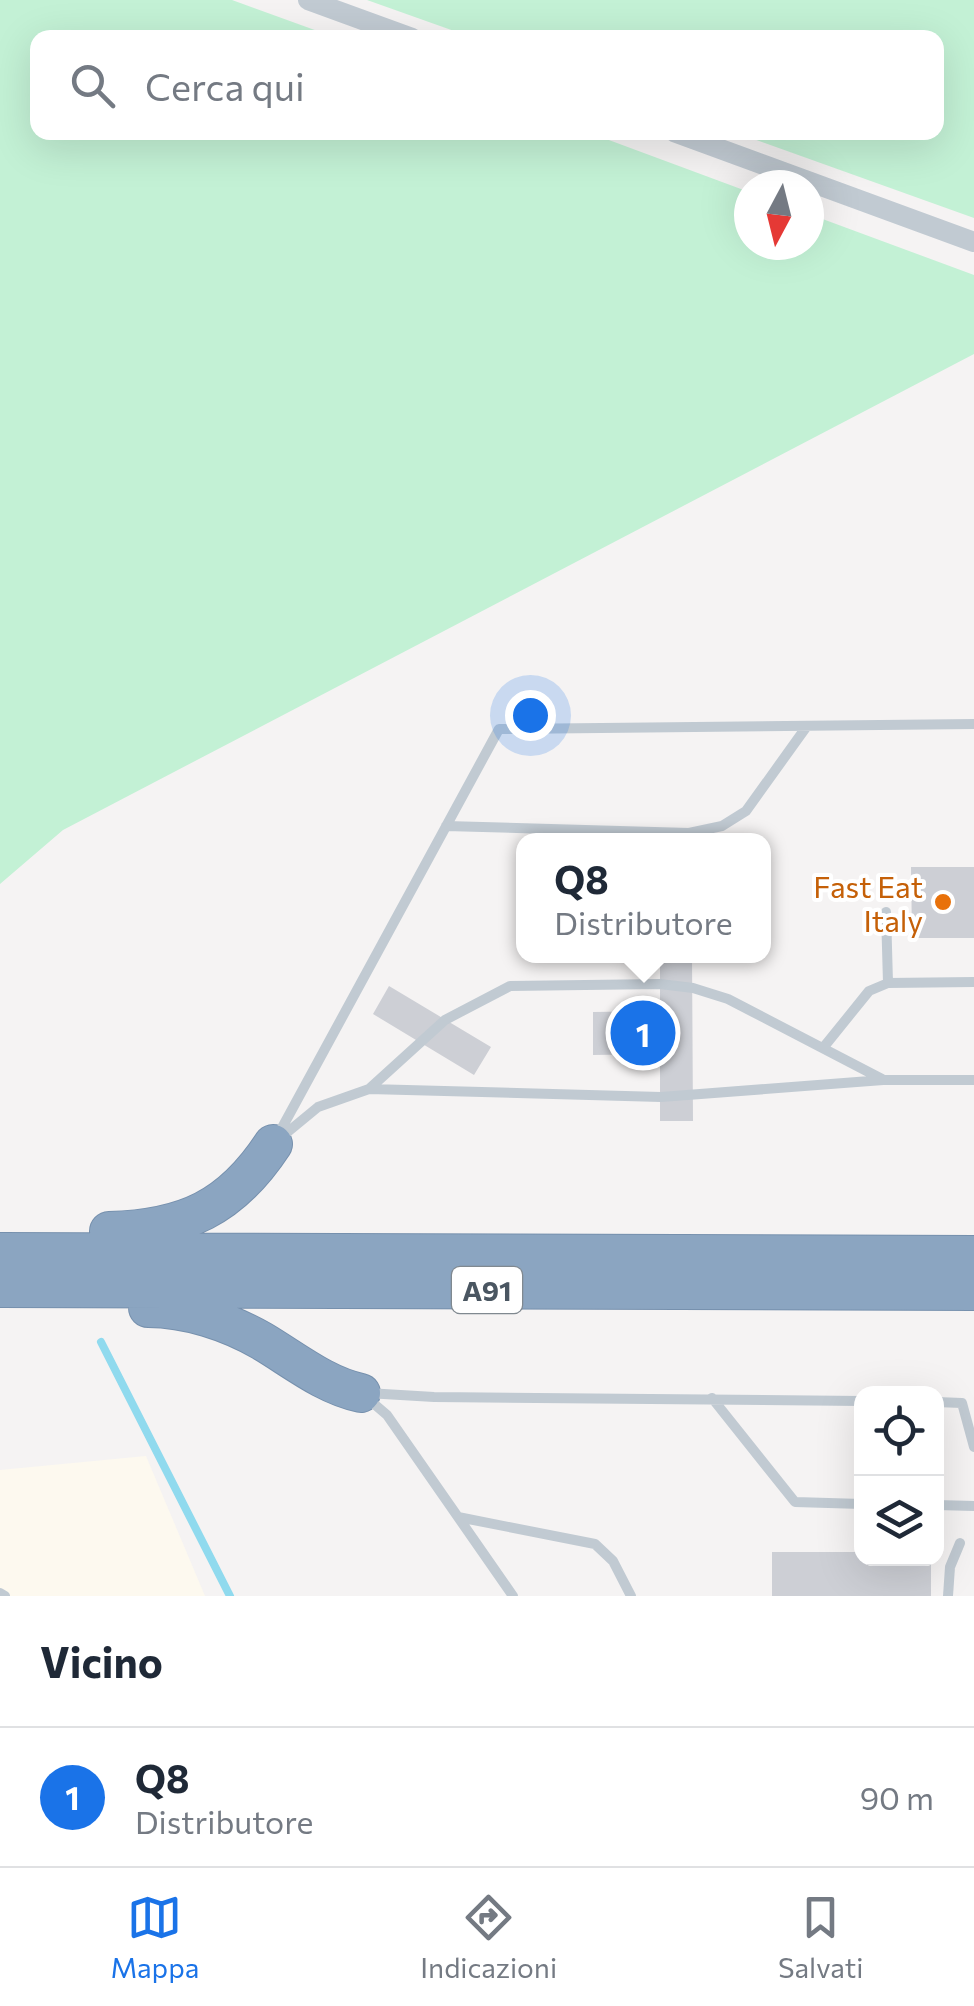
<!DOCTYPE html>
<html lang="it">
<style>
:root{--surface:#fff;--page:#f2f2f3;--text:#1f2937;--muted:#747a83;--line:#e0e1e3;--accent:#1a73e8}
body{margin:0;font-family:Commissioner,sans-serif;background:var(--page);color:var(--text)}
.controls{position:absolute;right:30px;bottom:30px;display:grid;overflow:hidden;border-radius:20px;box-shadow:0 10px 40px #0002}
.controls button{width:90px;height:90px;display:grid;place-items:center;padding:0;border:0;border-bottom:2px solid var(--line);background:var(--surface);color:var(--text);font:50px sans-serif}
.compass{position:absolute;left:734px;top:170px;width:90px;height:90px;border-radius:50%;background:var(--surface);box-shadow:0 10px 40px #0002;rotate:187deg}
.you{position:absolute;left:530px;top:715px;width:35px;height:35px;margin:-25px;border:8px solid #fff;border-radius:50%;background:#1a73e8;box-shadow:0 0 0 15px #1a73e833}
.badge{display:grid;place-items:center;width:65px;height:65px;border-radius:50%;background:var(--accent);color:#fff;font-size:32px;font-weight:700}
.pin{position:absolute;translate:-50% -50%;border:5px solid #fff;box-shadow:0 2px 10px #0006}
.popup{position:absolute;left:516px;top:833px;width:255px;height:130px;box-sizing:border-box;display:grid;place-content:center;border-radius:20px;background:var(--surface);filter:drop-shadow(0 2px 8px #0005);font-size:32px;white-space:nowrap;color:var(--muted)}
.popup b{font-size:38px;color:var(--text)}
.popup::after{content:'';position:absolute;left:50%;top:100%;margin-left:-20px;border:20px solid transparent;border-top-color:var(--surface)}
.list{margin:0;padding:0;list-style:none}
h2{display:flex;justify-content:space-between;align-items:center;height:130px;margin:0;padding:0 40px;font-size:42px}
h2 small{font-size:32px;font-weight:400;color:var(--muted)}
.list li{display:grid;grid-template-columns:65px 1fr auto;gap:30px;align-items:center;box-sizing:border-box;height:140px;padding:0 40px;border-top:2px solid var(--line)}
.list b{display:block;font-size:38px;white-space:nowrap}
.list p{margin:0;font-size:32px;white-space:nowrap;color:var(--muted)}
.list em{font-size:32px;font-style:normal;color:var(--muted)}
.icon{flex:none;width:55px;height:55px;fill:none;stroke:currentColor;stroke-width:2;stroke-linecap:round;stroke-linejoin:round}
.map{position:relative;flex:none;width:974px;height:1596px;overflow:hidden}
.search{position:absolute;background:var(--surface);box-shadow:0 10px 40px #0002;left:30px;right:30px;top:30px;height:110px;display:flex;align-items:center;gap:25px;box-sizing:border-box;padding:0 35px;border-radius:20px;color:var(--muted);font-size:38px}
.sheet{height:270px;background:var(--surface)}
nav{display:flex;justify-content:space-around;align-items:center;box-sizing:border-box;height:140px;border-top:2px solid var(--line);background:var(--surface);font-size:28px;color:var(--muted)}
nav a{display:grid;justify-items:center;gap:5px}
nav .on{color:var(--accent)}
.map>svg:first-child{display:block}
.commercial{fill:#fdf9ef}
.green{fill:#c3f1d5}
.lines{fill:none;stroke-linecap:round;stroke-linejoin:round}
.stream{stroke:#90daee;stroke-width:8}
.building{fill:#cdcfd5}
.motorway-casing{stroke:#7690ad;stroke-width:40}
.service{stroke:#c1cad2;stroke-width:10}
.minor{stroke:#c1cad2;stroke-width:20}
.motorway{stroke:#8ba5c1;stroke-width:38}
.food-dot{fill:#e8710a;stroke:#fff;stroke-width:4}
.labels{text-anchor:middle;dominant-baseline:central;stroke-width:8;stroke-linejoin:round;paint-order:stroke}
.shield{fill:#fff;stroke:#808990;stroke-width:2.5}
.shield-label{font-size:28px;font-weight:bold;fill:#4a5661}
.food-label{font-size:30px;fill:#c56008;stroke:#fff;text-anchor:end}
</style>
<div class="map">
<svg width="974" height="1596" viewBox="0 0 974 1596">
<rect width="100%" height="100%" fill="#f5f3f3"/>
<!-- commercial -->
<path class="commercial" d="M146 1456 205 1596H0V1470Z"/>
<!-- green -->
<path class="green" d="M0 0H232L334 37 38 38V132L590 133 749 192V245H809V214L974 275V354L63 830 0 884Z
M367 0H974V218L737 133 936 132V38L471 37Z"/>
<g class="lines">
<!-- stream -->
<path class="stream" d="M101 1342 230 1596"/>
</g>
<!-- building -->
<path class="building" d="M911 867H974V938H912Z
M660 956H692L693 1121H660V1054L593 1055V1012L660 1011Z
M389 986 491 1047 474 1075 373 1014Z
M772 1552H862V1558H931V1596H772Z"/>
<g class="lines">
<defs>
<path id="motorway" d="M109 1231C185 1229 231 1208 273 1144
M0 1252 974 1255
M0 1288 974 1291
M148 1308C187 1308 229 1322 262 1341 294 1360 324 1385 361 1393"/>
</defs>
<!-- motorway casing -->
<use href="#motorway" class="motorway-casing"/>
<!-- service -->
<path class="service" d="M446 826 689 833 722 826 746 811 807 726
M886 912 888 983
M823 1048 869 991 888 983 974 982
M369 1089 445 1020 510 986 660 984 693 988 728 999 882 1079
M277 1137 499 729 974 724
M278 1140 318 1107 369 1089 661 1097 883 1080H974
M367 1393 434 1397 862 1401
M366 1397 387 1415 513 1596
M712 1398 795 1502 862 1504
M936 1402 962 1403 974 1447
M936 1505 974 1506
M458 1517 595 1544 613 1561 631 1596
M0 1593 5 1596
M948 1596 950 1567 960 1543"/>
<!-- minor -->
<path class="minor" d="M308 0 412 38
M674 132 974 242"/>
<!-- motorway -->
<use href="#motorway" class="motorway"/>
</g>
<!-- markers -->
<circle class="food-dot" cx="943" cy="902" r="10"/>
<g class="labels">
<!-- shield labels -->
<rect class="shield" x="452" y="1267" width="70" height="46" rx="8"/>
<g class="shield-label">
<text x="487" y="1290">A91</text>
</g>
<!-- food labels -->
<g class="food-label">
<text x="923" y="885">Fast Eat<tspan x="923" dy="34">Italy</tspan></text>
</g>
</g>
</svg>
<div class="controls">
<button><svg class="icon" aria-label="locate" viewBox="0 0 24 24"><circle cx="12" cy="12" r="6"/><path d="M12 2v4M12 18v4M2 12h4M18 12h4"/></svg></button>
<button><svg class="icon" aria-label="layers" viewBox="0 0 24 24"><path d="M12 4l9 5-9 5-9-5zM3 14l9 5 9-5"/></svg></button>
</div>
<svg class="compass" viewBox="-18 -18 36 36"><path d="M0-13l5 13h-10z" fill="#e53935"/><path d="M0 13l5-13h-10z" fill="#747a83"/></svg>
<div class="you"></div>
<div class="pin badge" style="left:643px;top:1033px">1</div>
<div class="popup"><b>Q8</b>Distributore</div>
<div class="search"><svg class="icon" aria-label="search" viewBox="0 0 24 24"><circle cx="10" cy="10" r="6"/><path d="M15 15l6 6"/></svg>Cerca qui</div>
</div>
<section class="sheet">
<h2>Vicino<small></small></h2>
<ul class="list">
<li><span class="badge">1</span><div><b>Q8</b><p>Distributore</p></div><em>90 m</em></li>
</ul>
</section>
<nav>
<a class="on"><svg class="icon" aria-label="map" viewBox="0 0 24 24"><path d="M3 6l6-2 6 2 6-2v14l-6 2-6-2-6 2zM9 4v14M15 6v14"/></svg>Mappa</a>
<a><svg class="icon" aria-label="directions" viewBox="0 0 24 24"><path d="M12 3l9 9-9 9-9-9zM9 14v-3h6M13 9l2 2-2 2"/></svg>Indicazioni</a>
<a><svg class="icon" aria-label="saved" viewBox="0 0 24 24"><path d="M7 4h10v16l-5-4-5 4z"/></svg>Salvati</a>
</nav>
